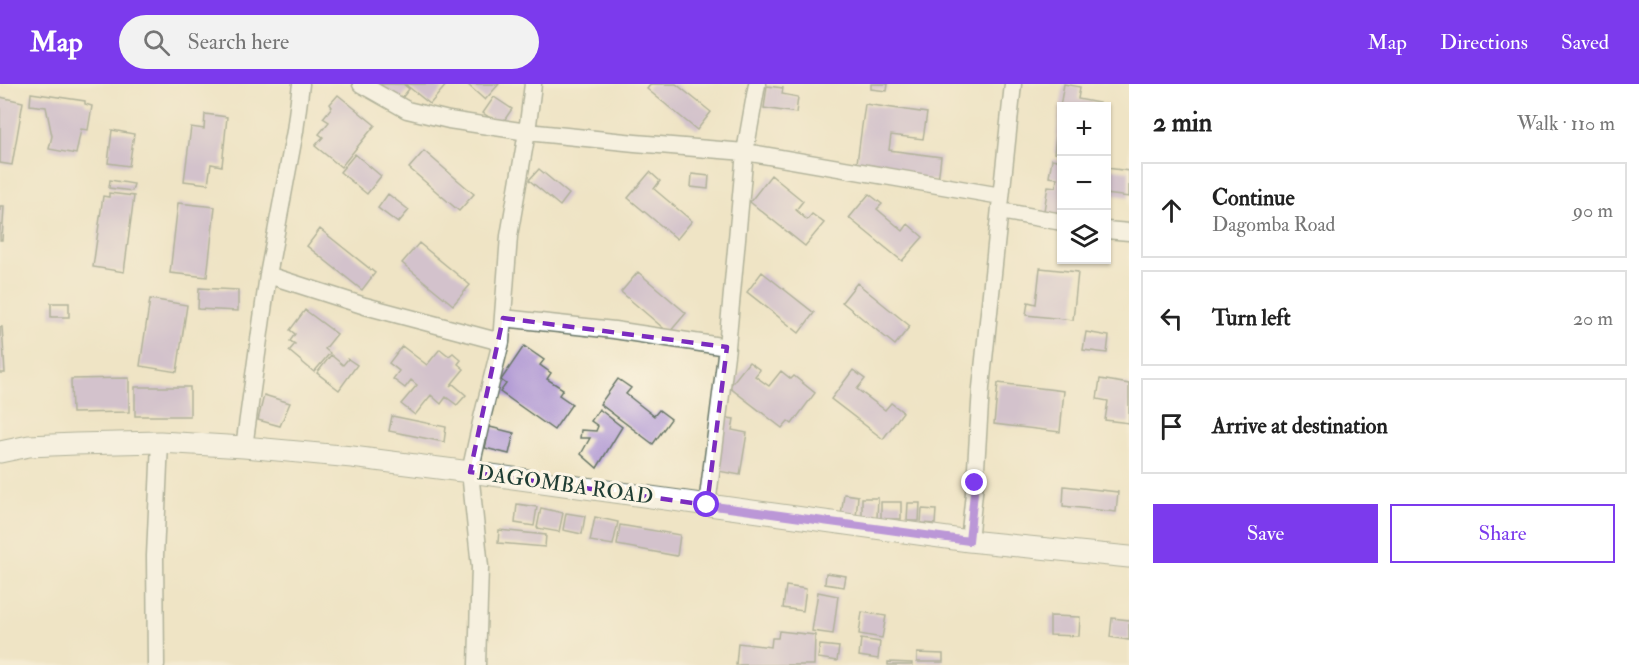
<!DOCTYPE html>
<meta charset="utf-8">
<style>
:root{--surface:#fff;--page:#f2f2f2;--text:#222;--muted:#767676;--line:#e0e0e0;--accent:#7c3aed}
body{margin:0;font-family:"IM FELL Double Pica",serif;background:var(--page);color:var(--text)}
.controls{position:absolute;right:18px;top:18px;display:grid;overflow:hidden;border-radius:0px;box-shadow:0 2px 4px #0004}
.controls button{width:54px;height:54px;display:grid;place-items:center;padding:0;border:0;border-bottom:2px solid var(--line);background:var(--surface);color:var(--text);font:30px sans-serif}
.stop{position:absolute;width:18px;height:18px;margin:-14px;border:4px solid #7c3aed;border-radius:50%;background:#fff}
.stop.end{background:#7c3aed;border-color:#fff;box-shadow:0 2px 6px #0008}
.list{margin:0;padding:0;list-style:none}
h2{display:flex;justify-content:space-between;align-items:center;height:78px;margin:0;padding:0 24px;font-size:26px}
h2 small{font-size:20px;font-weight:400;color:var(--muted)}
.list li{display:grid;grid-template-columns:39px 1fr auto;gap:18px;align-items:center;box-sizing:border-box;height:96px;margin:0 12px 12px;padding:0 12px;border:2px solid var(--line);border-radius:0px}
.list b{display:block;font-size:22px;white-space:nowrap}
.list p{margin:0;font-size:20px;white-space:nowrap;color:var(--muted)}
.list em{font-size:20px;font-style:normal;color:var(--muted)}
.actions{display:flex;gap:12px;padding:18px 24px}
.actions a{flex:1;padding:14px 0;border:2px solid var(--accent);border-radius:0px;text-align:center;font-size:21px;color:var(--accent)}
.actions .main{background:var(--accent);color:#fff}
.icon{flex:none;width:33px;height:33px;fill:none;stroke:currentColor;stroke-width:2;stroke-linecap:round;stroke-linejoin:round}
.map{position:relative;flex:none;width:1129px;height:581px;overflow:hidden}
header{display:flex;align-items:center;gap:36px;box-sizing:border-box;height:84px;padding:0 30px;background:var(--accent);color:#fff}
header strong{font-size:28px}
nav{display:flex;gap:33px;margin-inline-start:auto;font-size:21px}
.search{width:420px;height:54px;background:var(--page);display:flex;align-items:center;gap:15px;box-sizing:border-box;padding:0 21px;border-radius:33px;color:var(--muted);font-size:22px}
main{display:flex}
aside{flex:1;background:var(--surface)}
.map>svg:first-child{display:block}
.building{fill:#b19ad5}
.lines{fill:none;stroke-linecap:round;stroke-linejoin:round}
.minor-casing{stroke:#687767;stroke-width:19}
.tertiary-casing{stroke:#687767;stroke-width:23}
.minor{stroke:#fff;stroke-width:16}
.tertiary{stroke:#fff;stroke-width:21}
.route{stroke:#7c3aed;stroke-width:8}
.marked{fill:none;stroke:#7b2cbf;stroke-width:4.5;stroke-dasharray:12 8;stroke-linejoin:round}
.labels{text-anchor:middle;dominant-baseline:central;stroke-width:6;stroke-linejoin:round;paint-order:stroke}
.street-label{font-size:21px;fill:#1f3d34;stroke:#fcf5e5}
</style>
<header>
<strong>Map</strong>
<div class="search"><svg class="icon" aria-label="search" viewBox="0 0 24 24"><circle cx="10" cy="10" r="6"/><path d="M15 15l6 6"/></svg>Search here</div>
<nav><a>Map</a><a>Directions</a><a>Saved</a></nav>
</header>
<main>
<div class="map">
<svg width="1129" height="581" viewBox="0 0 1129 581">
<rect width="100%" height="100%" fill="#fcf5e5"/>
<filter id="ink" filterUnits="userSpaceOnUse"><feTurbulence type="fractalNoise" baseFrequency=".0167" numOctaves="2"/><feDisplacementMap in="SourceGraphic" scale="12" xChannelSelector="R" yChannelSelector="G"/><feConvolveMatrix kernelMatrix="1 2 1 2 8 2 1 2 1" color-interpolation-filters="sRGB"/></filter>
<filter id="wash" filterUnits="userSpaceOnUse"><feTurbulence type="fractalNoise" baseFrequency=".008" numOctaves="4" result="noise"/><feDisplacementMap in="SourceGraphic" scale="24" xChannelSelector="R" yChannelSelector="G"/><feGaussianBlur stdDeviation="1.35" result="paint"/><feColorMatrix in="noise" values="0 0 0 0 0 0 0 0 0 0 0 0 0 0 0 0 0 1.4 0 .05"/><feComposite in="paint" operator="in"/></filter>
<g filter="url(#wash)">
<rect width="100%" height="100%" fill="#efe4c5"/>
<g id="blocks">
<!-- building -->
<path class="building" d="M375 0H403L409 5 398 19Z
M405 0H447L430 20Z
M467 0H499L485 16Z
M651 0H676L711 28 697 46 647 5Z
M871 0H888L887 7 871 5Z
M1064 0 1080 3 1078 15 1099 19 1098 22H1060Z
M767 2 783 4 782 10 798 13 796 29 764 24Z
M31 9 85 17V20L92 22 88 46 81 45 76 70 49 65 52 52 46 23 30 21Z
M338 11 375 41 341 83 315 62 323 53 319 50 329 38 323 34 332 23 330 20Z
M0 13 23 18 12 81 0 79Z
M494 13 512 25 501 41 483 29Z
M865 20 927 29 923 55 891 51 889 66 941 73 938 97 856 86Z
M1060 24H1062V70L1054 69Z
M205 30 227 33 222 82 211 80 208 100 184 97 191 43 204 45Z
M112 46 134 50 129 82 108 79Z
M424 67 474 110 459 127 409 84Z
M355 70 381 92 367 110 340 88Z
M1052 75 1062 77V136L1043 133 1048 102 1056 103 1057 94 1049 93Z
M1107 84 1129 87V113L1106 110Z
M539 85 569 110 560 122 529 96Z
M650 88 660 97 654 105 692 137 677 155 628 114Z
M692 90 709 92 708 105 691 103Z
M771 91 803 117 796 126 807 136 812 130 824 139 805 162 750 118Z
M110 96 134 100 132 107 109 104Z
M109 109 134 112 124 188 93 183 103 112 109 113Z
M388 110 409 126 398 139 378 124Z
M869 110 882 120 877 125 903 147 908 140 923 153 902 177 849 134Z
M178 119 215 123 207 193 170 189Z
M0 122H4L2 156H0Z
M320 145 375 189 362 206 307 162Z
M419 159 470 201 453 221 402 179Z
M1040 184 1078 188 1073 236 1026 231 1028 218 1036 220Z
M638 188 686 229 669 249 621 208Z
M762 188 814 229 799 249 747 208Z
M857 199 910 242 895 261 842 218Z
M199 204 238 206V227L198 225Z
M150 215 187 221 177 288 140 282Z
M51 219H69V233H51Z
M305 226 337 250 325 265 330 269 314 288 289 267 295 260 290 257 295 250 290 246Z
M0 243H2L5 289H0Z
M1086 248 1109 252 1107 269 1083 266Z
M402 262 427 281 440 265 449 272 453 269 461 276 458 280 464 285 450 302 453 300 466 311 457 321 446 313 441 320 431 311 415 331 401 320 417 301 411 296 405 304 393 295 399 287 389 279Z
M524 262 544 276 540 281 551 289 547 295 563 305 559 311 572 320 554 346 500 308 506 300 501 296Z
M331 271 343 281 348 275 357 281 339 306 317 289Z
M749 278 760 286 755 292 769 302 781 287 791 295 794 292 815 309 792 340 788 337 782 344 729 303Z
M853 286 865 295 857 305 885 326 891 319 903 328 883 355 831 315Z
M129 294V328L72 329 71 295Z
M618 295 631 304 626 310 654 332 659 326 671 335 653 360 600 320Z
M1100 295 1129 300V339L1105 336 1108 317 1097 315Z
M998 299 1064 307 1060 348 994 340Z
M135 303H190V332H135Z
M264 311 290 319 280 342 258 336Z
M599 325 622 343 597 384 581 370 590 354H580L581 346 596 347 598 342 591 337Z
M392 332 446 343 444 358 389 347Z
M720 333 734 335 732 346 747 349 740 391 718 387Z
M490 343 514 349 509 370 485 364Z
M1064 402 1118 408 1116 428 1063 422Z
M844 410 858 412 856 434 841 432Z
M862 414H878L877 434 862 433Z
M881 418H901V435H881Z
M908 419H920L919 437H907Z
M517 420 537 423 534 442 515 439Z
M541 424 563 429 559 448 537 444Z
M922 425 936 426 935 440 921 439Z
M566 429 585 432 582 450 563 446Z
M595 433 618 438 613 461 590 457Z
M620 441 680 451 677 472 617 461Z
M499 446 546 451 545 463 498 459Z
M826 489 846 492 844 503 825 500Z
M786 502 806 505 803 527 783 524Z
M818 508 838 512 833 550 812 547Z
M862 528 886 532 882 554 859 550Z
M1050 532 1080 533 1079 552 1050 551Z
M1112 534 1129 536V556L1110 553Z
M779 547 815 551 814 581H736L738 559 771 563 772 554H778Z
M861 555 880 558 878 575 859 572Z
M820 561 839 563 837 577 818 574Z
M917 569 943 570V578H917Z
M888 578 912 579V581H888Z"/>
</g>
</g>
<g filter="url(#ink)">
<use href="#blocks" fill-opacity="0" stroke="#687767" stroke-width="1.5"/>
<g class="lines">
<defs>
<path id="minor" d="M361 0 407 26 449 36 527 48 635 59 745 68 1001 112
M1000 127 1062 138
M1106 146 1129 148
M268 191 365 222 501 258
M503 234 614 246 727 263
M244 363 268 191 295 47 301 0
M707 421 727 263 745 68 757 0
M969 457 975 399 981 304 1013 0
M156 581 155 472 160 358
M477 581 480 483 470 388 482 334 501 258 509 152 527 48 533 0"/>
<path id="tertiary" d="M0 368 29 362 75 360 160 358 244 363 352 373 470 388 969 457 1129 473"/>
</defs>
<!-- minor casing -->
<use href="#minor" class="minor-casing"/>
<!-- tertiary casing -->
<use href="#tertiary" class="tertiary-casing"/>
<!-- minor -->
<use href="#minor" class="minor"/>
<!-- tertiary -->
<use href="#tertiary" class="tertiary"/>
</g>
</g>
<g class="lines" filter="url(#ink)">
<!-- route -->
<path class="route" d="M707 421 969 457 975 399"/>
</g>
<!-- marked area -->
<path d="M0 0H1129V581H0ZM503 234 727 263 707 421 470 388Z" fill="#efe4c5" fill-opacity=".55" fill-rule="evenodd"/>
<path class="marked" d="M503 234 727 263 707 421 470 388Z"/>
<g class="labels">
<!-- street labels -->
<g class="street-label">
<text transform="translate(565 401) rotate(8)">DAGOMBA ROAD</text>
</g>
</g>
</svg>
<div class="controls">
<button>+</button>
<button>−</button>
<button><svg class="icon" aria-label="layers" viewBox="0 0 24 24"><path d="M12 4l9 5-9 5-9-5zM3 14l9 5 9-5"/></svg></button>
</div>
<div class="stop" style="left:707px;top:421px"></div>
<div class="stop end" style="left:975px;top:399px"></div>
</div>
<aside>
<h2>2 min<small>Walk · 110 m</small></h2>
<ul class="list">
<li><svg class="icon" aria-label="ahead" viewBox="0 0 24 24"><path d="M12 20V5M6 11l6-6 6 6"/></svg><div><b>Continue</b><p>Dagomba Road</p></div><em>90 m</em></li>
<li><svg class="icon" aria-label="left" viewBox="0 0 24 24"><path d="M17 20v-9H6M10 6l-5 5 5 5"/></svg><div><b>Turn left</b></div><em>20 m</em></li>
<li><svg class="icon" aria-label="arrive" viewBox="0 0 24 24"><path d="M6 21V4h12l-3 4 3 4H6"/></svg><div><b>Arrive at destination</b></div></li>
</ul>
<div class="actions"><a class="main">Save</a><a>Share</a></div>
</aside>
</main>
